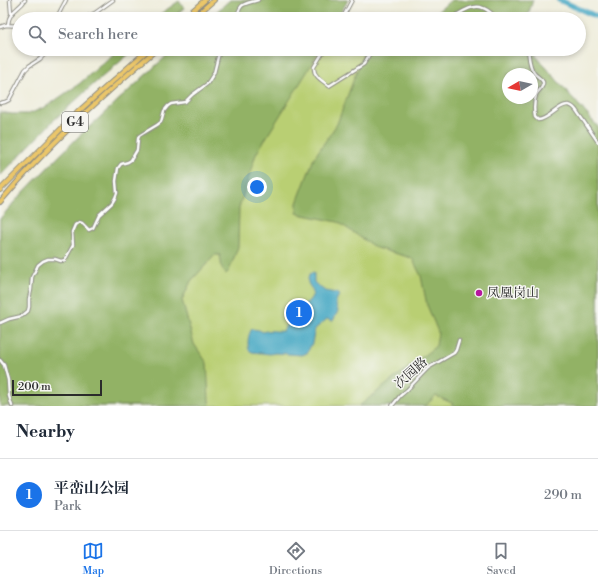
<!DOCTYPE html>
<meta charset="utf-8">
<style>
:root{--surface:#fff;--page:#f2f2f3;--text:#1f2937;--muted:#747a83;--line:#e0e1e3;--accent:#1a73e8}
body{margin:0;font-family:"Libre Bodoni","Noto Serif SC",serif;background:var(--page);color:var(--text)}
.compass{position:absolute;left:502px;top:68px;width:36px;height:36px;border-radius:50%;background:var(--surface);box-shadow:0 2px 6px #0003;rotate:261deg}
.scale{position:absolute;left:12px;bottom:10px;width:90px;box-sizing:border-box;padding-left:4px;border:2px solid #2b2b2b;border-top:0;font-size:11px;line-height:14px;white-space:nowrap;color:#2b2b2b;-webkit-text-stroke:3px #f6f6f2;paint-order:stroke}
.you{position:absolute;left:257px;top:187px;width:14px;height:14px;margin:-10px;border:3px solid #fff;border-radius:50%;background:#1a73e8;box-shadow:0 0 0 6px #1a73e833}
.badge{display:grid;place-items:center;width:26px;height:26px;border-radius:50%;background:var(--accent);color:#fff;font-size:13px;font-weight:700}
.pin{position:absolute;translate:-50% -50%;border:2px solid #fff;box-shadow:0 1px 4px #0006}
.list{margin:0;padding:0;list-style:none}
h2{display:flex;justify-content:space-between;align-items:center;height:52px;margin:0;padding:0 16px;font-size:17px}
h2 small{font-size:13px;font-weight:400;color:var(--muted)}
.list li{display:grid;grid-template-columns:26px 1fr auto;gap:12px;align-items:center;box-sizing:border-box;height:72px;padding:0 16px;border-top:1px solid var(--line)}
.list b{display:block;font-size:15px;white-space:nowrap}
.list p{margin:0;font-size:13px;white-space:nowrap;color:var(--muted)}
.list em{font-size:13px;font-style:normal;color:var(--muted)}
.icon{flex:none;width:22px;height:22px;fill:none;stroke:currentColor;stroke-width:2;stroke-linecap:round;stroke-linejoin:round}
.map{position:relative;flex:none;width:598px;height:406px;overflow:hidden}
.search{position:absolute;background:var(--surface);box-shadow:0 2px 6px #0003;left:12px;right:12px;top:12px;height:44px;display:flex;align-items:center;gap:10px;box-sizing:border-box;padding:0 14px;border-radius:22px;color:var(--muted);font-size:15px}
.sheet{height:124px;background:var(--surface)}
nav{display:flex;justify-content:space-around;align-items:center;box-sizing:border-box;height:56px;border-top:1px solid var(--line);background:var(--surface);font-size:11px;color:var(--muted)}
nav a{display:grid;justify-items:center;gap:2px}
nav .on{color:var(--accent)}
.map>svg:first-child{display:block}
.green{fill:#b9cf73;stroke:#727d4f;fill-rule:evenodd}
.forest{fill:#92b265;stroke:#5e6e48;fill-rule:evenodd}
.water{fill:#44a7c3;stroke:#386977}
.lines{fill:none;stroke-linecap:round;stroke-linejoin:round}
.river{stroke:#44a7c3;stroke-width:5.5}
.street-casing{stroke:#8d8c83;stroke-width:4.5}
.highway-casing{stroke:#8d8c83;stroke-width:6}
.street{stroke:#fff;stroke-width:2.5}
.highway{stroke:#ebc669;stroke-width:4}
.poi-dot{fill:#b5179e;stroke:#f6f6f2;stroke-width:1.5}
.labels{text-anchor:middle;dominant-baseline:central;stroke-width:3;stroke-linejoin:round;paint-order:stroke}
.shield{fill:#f6f6f2;stroke:#686867;stroke-width:1}
.shield-label{font-size:12px;font-weight:bold;fill:#2b2b2b}
.poi-label{font-size:13px;fill:#2b2b2b;stroke:#f6f6f2;text-anchor:start}
.street-label{font-size:13px;fill:#2b2b2b;stroke:#f6f6f2}
</style>
<div class="map">
<svg width="598" height="406" viewBox="0 0 598 406">
<rect width="100%" height="100%" fill="#f6f6f2"/>
<filter id="ink" filterUnits="userSpaceOnUse"><feTurbulence type="fractalNoise" baseFrequency=".025" numOctaves="2"/><feDisplacementMap in="SourceGraphic" scale="8" xChannelSelector="R" yChannelSelector="G"/><feConvolveMatrix kernelMatrix="1 2 1 2 8 2 1 2 1" color-interpolation-filters="sRGB"/></filter>
<filter id="wash" filterUnits="userSpaceOnUse"><feTurbulence type="fractalNoise" baseFrequency=".012" numOctaves="4" result="noise"/><feDisplacementMap in="SourceGraphic" scale="16" xChannelSelector="R" yChannelSelector="G"/><feGaussianBlur stdDeviation="0.9" result="paint"/><feColorMatrix in="noise" values="0 0 0 0 0 0 0 0 0 0 0 0 0 0 0 0 0 1.4 0 .05"/><feComposite in="paint" operator="in"/></filter>
<g filter="url(#wash)">
<rect width="100%" height="100%" fill="#efeddb"/>
<!-- green -->
<path class="green" d="M174 49H541L536 56 598 127V406H0V219L16 200 73 142ZM508 74H532V98H508Z"/>
<!-- forest -->
<path class="forest" d="M230 0H348L337 19H208Z
M451 0H533L527 18V19H429Z
M179 1 184 8 171 19H153Z
M119 49H135L95 83 54 120 0 176V112L12 114H29L47 106 79 84Z
M174 49H320L307 72 256 154 239 208 238 247 229 271 226 274 222 269 220 255H215L191 281 182 300 194 344 207 363 209 401 210 406H0V219L16 200 73 142Z
M365 49H541L536 56 598 127V406H453L452 403 436 396 425 406H359L436 346 438 332 427 305 421 276 412 258 376 248 338 222 304 215 297 213V203L314 158 337 124ZM508 74H532V98H508Z"/>
<!-- water -->
<path class="water" d="M311 273H314V282L317 285 325 291 336 293 339 295 336 301V305L338 311 333 321 327 319 315 329 312 343 307 353 302 355 275 353 270 354 252 352 249 350C247 344 248 334 252 329L259 330 263 332C269 329 276 332 283 331 287 323 293 315 300 308 303 305 309 302 311 298 318 287 301 286 311 273Z"/>
<g class="lines">
<!-- river -->
<path class="river" d="M559 0 598 17"/>
</g>
</g>
<g filter="url(#ink)">
<g class="lines">
<defs>
<path id="street" d="M10 0 11 13
M56 19 66 0
M82 19 95 13 113 0
M236 19C241 2 242 5 258 0
M342 19 352 0
M450 19C459 14 473 3 483 8 489 10 494 16 499 19
M8 25C9 10 19 10 25 0
M0 27 6 25 19 26
M325 49 314 67C313 76 323 81 329 86L364 64 370 53 375 49
M382 49 397 51 410 49
M528 49C529 57 529 66 534 73 536 76 541 78 543 82 544 88 537 91 536 95 534 102 534 111 535 117L538 120C552 119 564 95 576 110L598 142
M0 103 5 102 9 100 25 70 29 66 40 59 50 49
M0 323 9 319 22 316 28 311 29 307V299L31 290 32 277 38 265 43 261 48 259H55L61 261 65 260 73 245 72 232 75 225 79 222 82 223 89 230 93 228 99 215 112 203 115 198 117 193 116 181 118 168 121 164 128 162 131 160 137 150 138 139 139 136 142 134 157 125 161 122 164 111 168 106 171 104 185 102 192 95 207 84 214 73 220 49
M0 360 4 365 8 380 9 396 12 406
M392 406 400 396 407 390 428 368 454 353 456 350 459 340"/>
<path id="highway" d="M183 19 205 0
M192 19 214 0
M0 190 79 111 149 49
M0 202C47 146 101 97 157 49"/>
</defs>
<!-- street casing -->
<use href="#street" class="street-casing"/>
<!-- highway casing -->
<use href="#highway" class="highway-casing"/>
<!-- street -->
<use href="#street" class="street"/>
<!-- highway -->
<use href="#highway" class="highway"/>
</g>
</g>
<!-- markers -->
<circle class="poi-dot" cx="479" cy="293" r="4"/>
<g class="labels">
<!-- shield labels -->
<rect class="shield" x="62" y="112" width="26" height="20" rx="3"/>
<g class="shield-label">
<text x="75" y="122">G4</text>
</g>
<!-- poi labels -->
<g class="poi-label">
<text x="487" y="293">凤凰岗山</text>
</g>
<!-- street labels -->
<g class="street-label">
<text transform="translate(411 373) rotate(-42)">次园路</text>
</g>
</g>
</svg>
<svg class="compass" viewBox="-18 -18 36 36"><path d="M0-13l5 13h-10z" fill="#e53935"/><path d="M0 13l5-13h-10z" fill="#747a83"/></svg>
<div class="scale">200 m</div>
<div class="you"></div>
<div class="pin badge" style="left:299px;top:313px">1</div>
<div class="search"><svg class="icon" aria-label="search" viewBox="0 0 24 24"><circle cx="10" cy="10" r="6"/><path d="M15 15l6 6"/></svg>Search here</div>
</div>
<section class="sheet">
<h2>Nearby<small></small></h2>
<ul class="list">
<li><span class="badge">1</span><div><b>平峦山公园</b><p>Park</p></div><em>290 m</em></li>
</ul>
</section>
<nav>
<a class="on"><svg class="icon" aria-label="map" viewBox="0 0 24 24"><path d="M3 6l6-2 6 2 6-2v14l-6 2-6-2-6 2zM9 4v14M15 6v14"/></svg>Map</a>
<a><svg class="icon" aria-label="directions" viewBox="0 0 24 24"><path d="M12 3l9 9-9 9-9-9zM9 14v-3h6M13 9l2 2-2 2"/></svg>Directions</a>
<a><svg class="icon" aria-label="saved" viewBox="0 0 24 24"><path d="M7 4h10v16l-5-4-5 4z"/></svg>Saved</a>
</nav>
